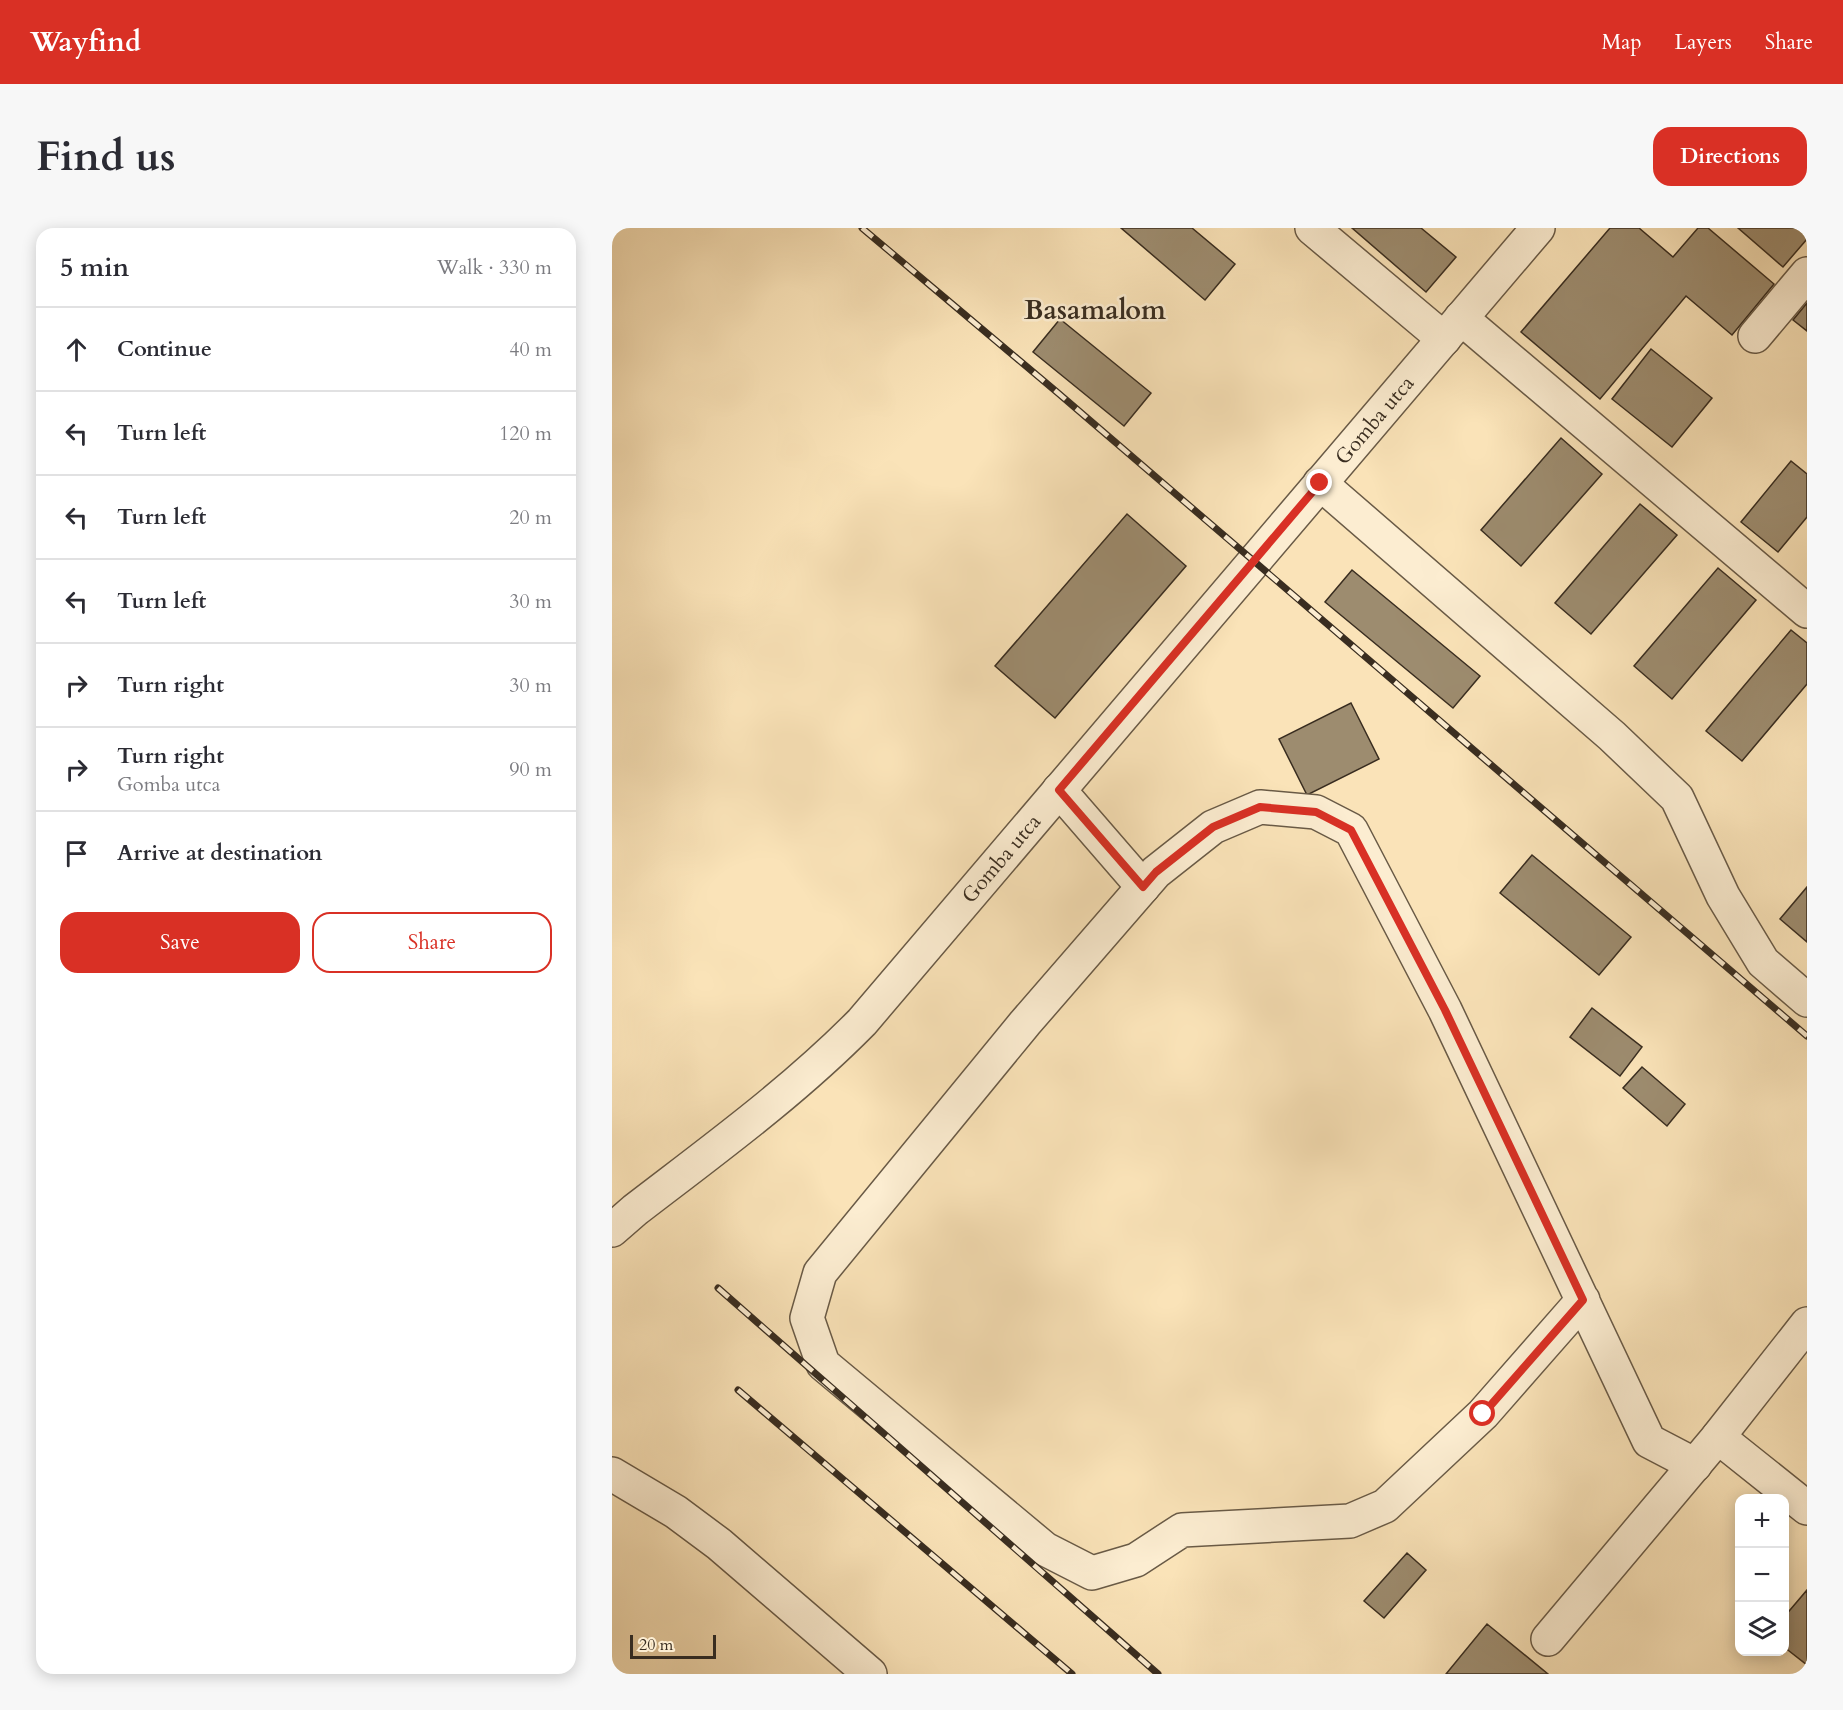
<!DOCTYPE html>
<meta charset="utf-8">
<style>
:root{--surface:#fff;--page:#f7f7f7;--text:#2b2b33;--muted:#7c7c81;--line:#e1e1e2;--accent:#d93025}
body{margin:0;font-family:Cardo,serif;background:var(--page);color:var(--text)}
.controls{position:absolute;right:18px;bottom:18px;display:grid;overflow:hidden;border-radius:12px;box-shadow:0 3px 15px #0003}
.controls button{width:54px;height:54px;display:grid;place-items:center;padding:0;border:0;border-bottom:2px solid var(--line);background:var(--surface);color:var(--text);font:30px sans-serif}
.scale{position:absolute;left:18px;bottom:15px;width:86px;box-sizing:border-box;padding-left:6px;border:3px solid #392d20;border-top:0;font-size:16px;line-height:21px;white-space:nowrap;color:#392d20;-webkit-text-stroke:4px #fcedd1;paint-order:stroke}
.stop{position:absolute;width:18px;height:18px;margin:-14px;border:4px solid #d93025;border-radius:50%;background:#fff}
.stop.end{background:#d93025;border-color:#fff;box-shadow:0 2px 6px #0008}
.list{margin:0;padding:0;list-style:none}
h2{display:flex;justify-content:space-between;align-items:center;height:78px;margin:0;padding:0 24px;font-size:26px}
h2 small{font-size:20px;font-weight:400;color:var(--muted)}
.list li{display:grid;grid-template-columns:39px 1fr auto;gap:18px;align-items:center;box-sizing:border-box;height:84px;padding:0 24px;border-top:2px solid var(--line)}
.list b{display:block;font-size:22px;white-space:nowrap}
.list p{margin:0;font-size:20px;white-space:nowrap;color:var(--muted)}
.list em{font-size:20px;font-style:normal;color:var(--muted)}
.actions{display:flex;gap:12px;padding:18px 24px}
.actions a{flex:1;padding:14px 0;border:2px solid var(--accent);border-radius:18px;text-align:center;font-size:21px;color:var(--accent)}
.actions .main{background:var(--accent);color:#fff}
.icon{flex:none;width:33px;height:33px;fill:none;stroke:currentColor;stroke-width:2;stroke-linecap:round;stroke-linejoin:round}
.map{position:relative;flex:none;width:1195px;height:1446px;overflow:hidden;border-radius:18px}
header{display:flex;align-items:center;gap:36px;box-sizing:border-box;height:84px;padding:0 30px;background:var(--accent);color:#fff}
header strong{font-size:28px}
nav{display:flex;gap:33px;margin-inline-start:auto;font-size:21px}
.intro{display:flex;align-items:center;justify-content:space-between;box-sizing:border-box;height:144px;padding:0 36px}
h1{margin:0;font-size:42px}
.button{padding:15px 27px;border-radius:18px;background:var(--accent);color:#fff;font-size:21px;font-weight:700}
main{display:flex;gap:36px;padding:0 36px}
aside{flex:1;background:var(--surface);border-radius:18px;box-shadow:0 3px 15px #0003}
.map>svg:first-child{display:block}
.building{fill:#9d8c6f;stroke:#392d20;stroke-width:1.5}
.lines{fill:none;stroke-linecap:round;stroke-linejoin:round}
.minor-casing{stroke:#695a46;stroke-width:36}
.minor{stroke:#fcedd1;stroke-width:33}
.rail-casing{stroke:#392d20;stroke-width:7}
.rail{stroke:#fcedd1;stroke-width:4.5;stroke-dasharray:14;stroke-linecap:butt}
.route{stroke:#d93025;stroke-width:8}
.labels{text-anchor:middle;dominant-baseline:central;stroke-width:5;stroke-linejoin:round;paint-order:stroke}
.street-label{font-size:21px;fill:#392d20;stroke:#fcedd1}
.district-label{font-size:27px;font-weight:bold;fill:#392d20;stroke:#fcedd1}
</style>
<header>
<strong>Wayfind</strong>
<nav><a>Map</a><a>Layers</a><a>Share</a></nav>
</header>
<div class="intro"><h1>Find us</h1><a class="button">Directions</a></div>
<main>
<aside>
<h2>5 min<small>Walk · 330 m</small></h2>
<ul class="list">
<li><svg class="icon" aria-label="ahead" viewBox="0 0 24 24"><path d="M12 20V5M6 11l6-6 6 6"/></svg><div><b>Continue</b></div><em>40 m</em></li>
<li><svg class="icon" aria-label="left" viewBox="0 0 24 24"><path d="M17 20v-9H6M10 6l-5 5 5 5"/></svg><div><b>Turn left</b></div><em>120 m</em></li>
<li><svg class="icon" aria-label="left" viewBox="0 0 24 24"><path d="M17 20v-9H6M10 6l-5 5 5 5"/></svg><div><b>Turn left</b></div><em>20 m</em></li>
<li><svg class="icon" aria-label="left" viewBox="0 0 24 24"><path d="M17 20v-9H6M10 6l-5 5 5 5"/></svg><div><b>Turn left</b></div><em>30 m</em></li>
<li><svg class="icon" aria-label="right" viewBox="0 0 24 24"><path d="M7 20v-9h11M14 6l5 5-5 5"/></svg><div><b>Turn right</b></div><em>30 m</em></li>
<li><svg class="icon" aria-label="right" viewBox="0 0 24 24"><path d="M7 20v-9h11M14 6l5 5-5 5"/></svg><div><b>Turn right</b><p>Gomba utca</p></div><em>90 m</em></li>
<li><svg class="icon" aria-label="arrive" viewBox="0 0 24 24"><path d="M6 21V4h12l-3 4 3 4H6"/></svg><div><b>Arrive at destination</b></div></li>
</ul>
<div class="actions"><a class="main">Save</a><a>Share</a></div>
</aside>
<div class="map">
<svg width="1195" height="1446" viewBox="0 0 1195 1446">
<rect width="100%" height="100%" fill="#fae3b8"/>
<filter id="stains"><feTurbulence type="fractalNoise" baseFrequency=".00333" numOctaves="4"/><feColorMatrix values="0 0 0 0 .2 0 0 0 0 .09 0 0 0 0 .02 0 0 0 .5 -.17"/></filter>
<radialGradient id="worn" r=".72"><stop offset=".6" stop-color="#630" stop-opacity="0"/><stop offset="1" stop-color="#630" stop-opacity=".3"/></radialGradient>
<!-- building -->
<path class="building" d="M509 0H580L623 36 593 72Z
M740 0H809L844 29 814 64Z
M998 0H1027L1061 29 1086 0H1096L1162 56 1120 107 1074 68 988 171 909 104Z
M1126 0H1195V11L1171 39Z
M1195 75V103L1181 92Z
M448 91 539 165 512 198 421 124Z
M1039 121 1100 170 1060 219 1000 171Z
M949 210 990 246 909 338 869 302Z
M1179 233 1195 246V289L1166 324 1129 294Z
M1028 276 1065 307 979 406 943 375Z
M515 286 574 338 443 490 383 438Z
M1106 340 1144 372 1060 471 1022 438Z
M740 342 868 448 841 480 713 374Z
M1179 402 1195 415V456L1130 533 1094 503Z
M739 475 767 531 695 567 667 511Z
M920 627 1019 709 987 747 888 665Z
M1195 659V714L1168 691Z
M980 780 1030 819 1008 848 958 809Z
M1030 839 1073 876 1055 898 1011 860Z
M795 1325 814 1342 772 1390 752 1373Z
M1195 1362V1437L1172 1419V1389Z
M875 1396 936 1446H834Z"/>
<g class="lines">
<defs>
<g id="minor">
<path d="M700 0 832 111"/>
<path d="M849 90 1195 383"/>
<path d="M1143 108 1195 46"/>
<path d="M708 255 1000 508 1065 570 1111 668 1151 734 1195 772"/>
<path d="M447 562 531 659"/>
<path id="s1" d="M0 1002 23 982C101 922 181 864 250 794L926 0"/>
<path d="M971 1072 871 1186 773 1278 738 1293 570 1302 524 1332 480 1345 433 1321 211 1136 195 1090 208 1045 413 795 544 644 601 599 648 579 704 584 739 602 833 782 1037 1213 1083 1237"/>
<path d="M1106 1209 1195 1096"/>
<path d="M0 1246 64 1284 107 1316 258 1446"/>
<path d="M936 1411 1106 1209 1195 1280"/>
</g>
</defs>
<!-- minor casing -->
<use href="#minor" class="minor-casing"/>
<!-- minor -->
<use href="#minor" class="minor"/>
<defs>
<path id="rail" d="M250 0 446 165 1195 808
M106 1060 546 1446
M126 1162 460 1446"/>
</defs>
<!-- rail casing -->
<use href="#rail" class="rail-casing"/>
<!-- rail -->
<use href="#rail" class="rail"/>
</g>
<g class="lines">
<!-- route -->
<path class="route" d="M708 255 447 562 531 659 544 644 601 599 648 579 704 584 739 602 833 782 971 1072 871 1186"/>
</g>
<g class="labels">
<!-- street labels -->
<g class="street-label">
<text stroke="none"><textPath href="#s1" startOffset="1116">Gomba utca</textPath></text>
<text stroke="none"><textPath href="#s1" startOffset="540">Gomba utca</textPath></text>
</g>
<!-- district labels -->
<g class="district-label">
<text x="483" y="82">Basamalom</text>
</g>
</g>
<rect width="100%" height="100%" filter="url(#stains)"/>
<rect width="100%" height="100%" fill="url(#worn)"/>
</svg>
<div class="controls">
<button>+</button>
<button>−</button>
<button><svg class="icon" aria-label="layers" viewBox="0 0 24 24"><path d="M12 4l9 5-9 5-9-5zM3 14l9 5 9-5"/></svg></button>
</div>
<div class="scale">20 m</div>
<div class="stop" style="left:871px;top:1186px"></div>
<div class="stop end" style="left:708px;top:255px"></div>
</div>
</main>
